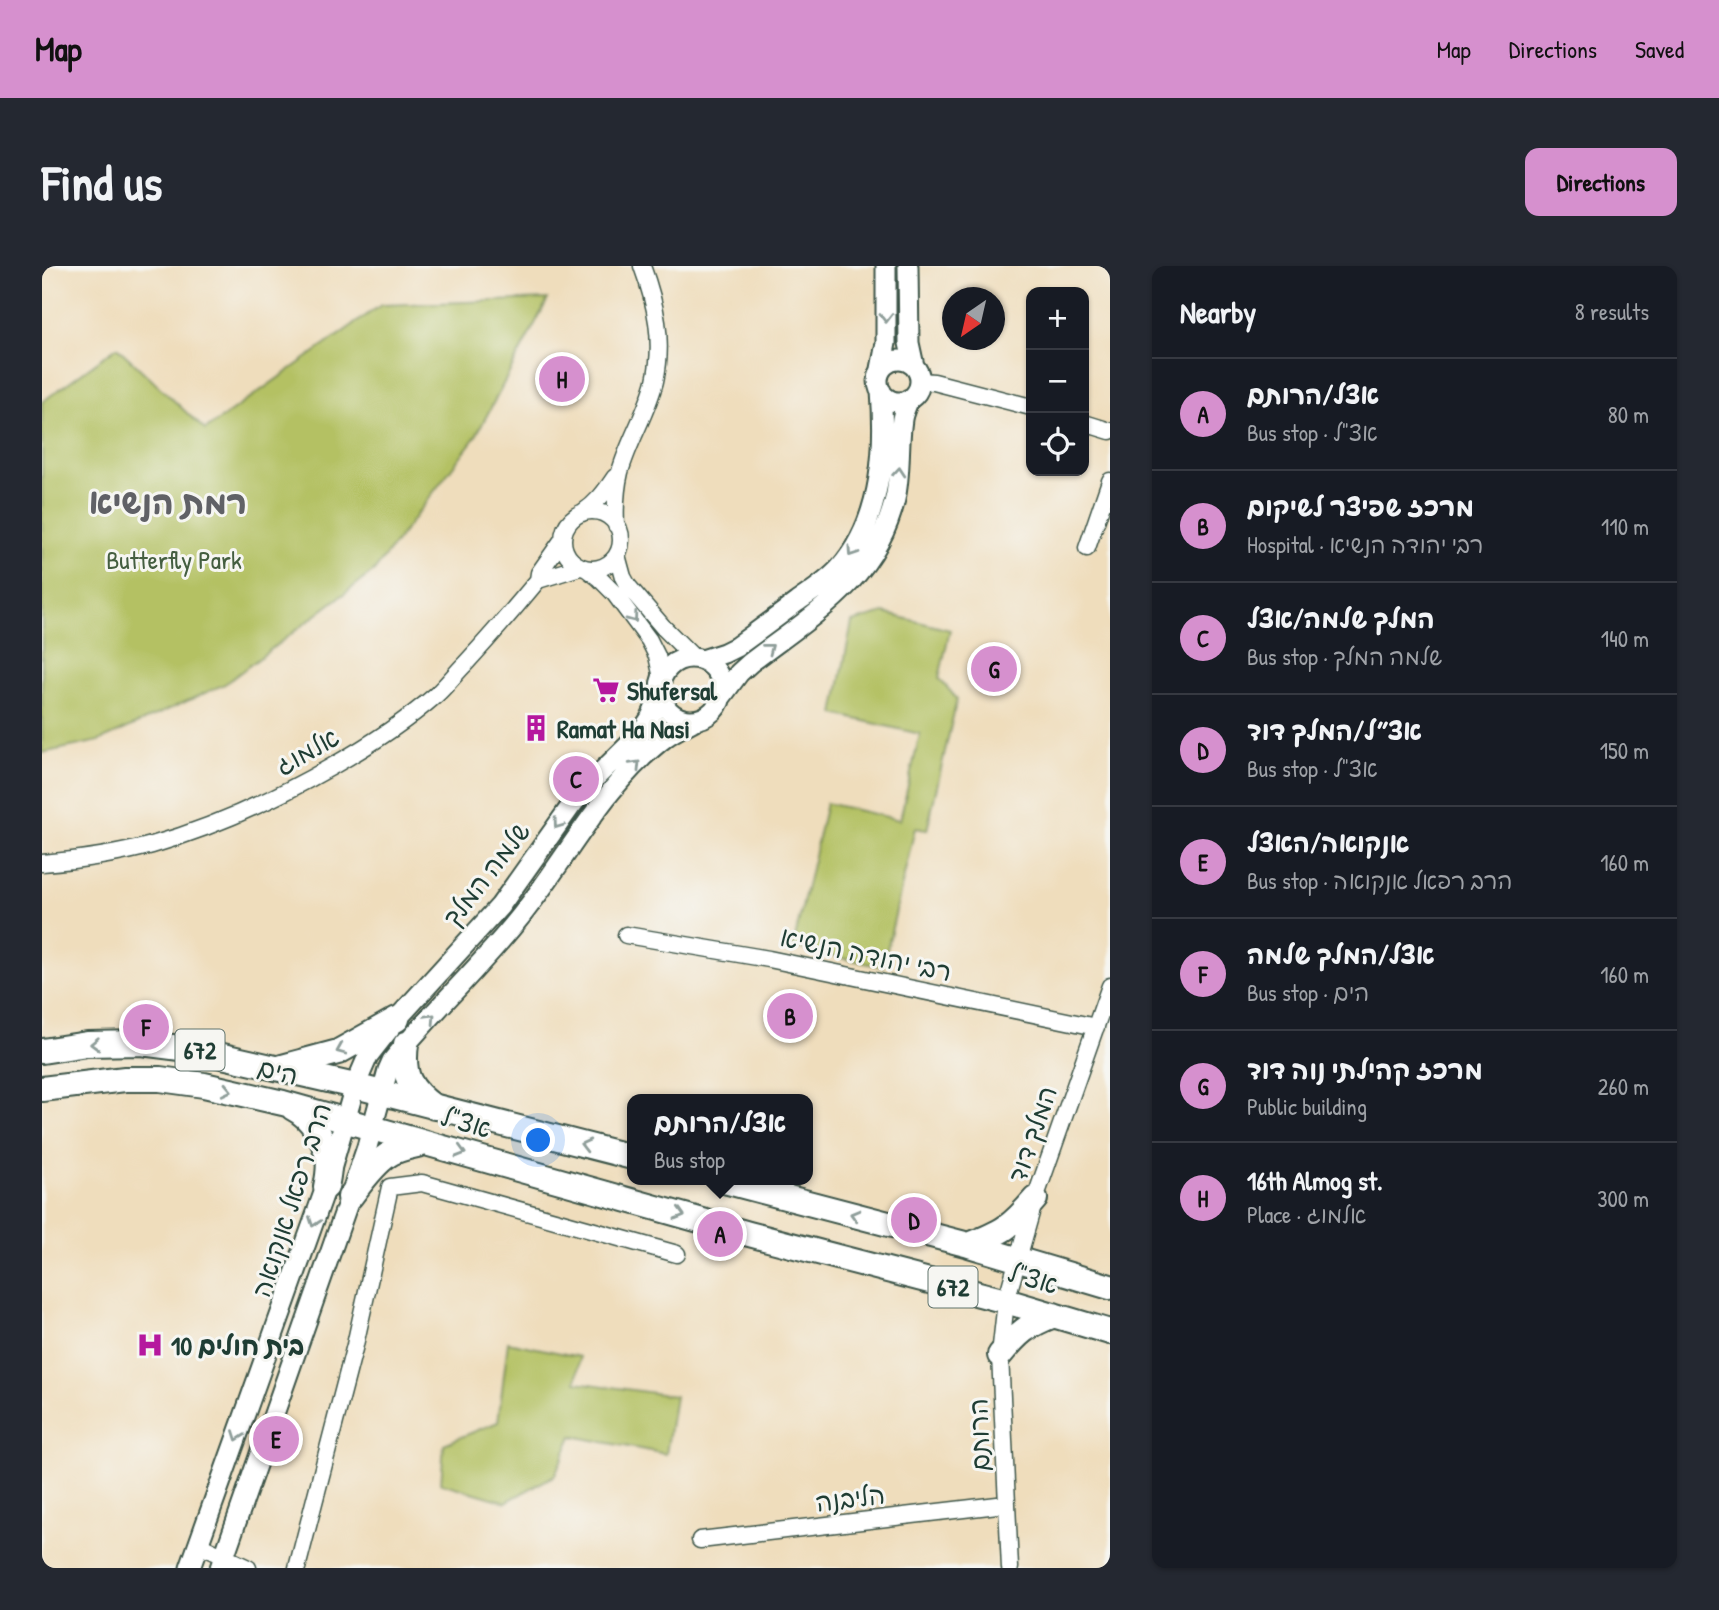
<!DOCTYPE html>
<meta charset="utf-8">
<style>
:root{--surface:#171b24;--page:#242831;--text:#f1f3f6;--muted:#9ea1a6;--line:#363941;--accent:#d690ce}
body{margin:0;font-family:"Patrick Hand","Playpen Sans Hebrew",sans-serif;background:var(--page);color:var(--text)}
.controls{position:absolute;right:21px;top:21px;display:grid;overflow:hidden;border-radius:14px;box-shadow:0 2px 5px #0004}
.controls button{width:63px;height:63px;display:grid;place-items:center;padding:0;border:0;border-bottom:2px solid var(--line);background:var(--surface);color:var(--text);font:35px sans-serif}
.compass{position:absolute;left:900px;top:21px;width:63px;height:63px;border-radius:50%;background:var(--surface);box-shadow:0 2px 5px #0004;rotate:214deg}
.you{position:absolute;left:497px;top:875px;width:24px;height:24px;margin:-18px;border:5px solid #fff;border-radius:50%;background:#1a73e8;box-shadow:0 0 0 10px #1a73e833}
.badge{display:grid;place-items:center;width:46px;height:46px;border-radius:50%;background:var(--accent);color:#111;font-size:23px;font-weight:700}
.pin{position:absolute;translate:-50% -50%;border:4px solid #fff;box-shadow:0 2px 7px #0006}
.popup{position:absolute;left:585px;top:828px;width:186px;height:91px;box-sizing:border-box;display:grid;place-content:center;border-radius:14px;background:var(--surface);filter:drop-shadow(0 2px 5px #0005);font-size:23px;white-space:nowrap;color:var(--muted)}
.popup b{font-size:26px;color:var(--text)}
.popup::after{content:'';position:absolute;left:50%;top:100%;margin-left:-14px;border:14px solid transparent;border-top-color:var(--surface)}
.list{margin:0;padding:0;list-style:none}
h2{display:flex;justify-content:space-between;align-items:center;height:91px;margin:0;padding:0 28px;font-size:30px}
h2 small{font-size:23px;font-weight:400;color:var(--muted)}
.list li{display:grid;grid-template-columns:46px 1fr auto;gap:21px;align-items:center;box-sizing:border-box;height:112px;padding:0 28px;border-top:2px solid var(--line)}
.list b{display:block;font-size:26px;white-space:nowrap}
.list p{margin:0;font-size:23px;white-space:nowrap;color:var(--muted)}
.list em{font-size:23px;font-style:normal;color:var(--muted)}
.icon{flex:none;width:38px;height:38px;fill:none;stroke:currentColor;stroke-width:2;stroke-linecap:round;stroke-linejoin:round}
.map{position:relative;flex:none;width:1068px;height:1302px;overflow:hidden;border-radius:14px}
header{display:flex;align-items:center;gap:42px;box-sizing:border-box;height:98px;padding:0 35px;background:var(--accent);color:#111}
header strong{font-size:33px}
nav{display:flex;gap:38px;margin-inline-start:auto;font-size:24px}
.intro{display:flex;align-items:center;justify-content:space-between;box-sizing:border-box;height:168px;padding:0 42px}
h1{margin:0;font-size:49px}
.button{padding:18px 32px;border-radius:14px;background:var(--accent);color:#111;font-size:24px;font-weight:700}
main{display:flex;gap:42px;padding:0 42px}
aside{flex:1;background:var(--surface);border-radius:14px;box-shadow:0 2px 5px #0004}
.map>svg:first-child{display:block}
.green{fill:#b4c163;stroke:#6a7f4c;stroke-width:2}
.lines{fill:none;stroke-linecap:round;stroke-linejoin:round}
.minor-casing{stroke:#3e5548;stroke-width:19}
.tertiary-casing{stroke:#3e5548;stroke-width:23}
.primary-casing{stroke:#3e5548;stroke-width:28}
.minor{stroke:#fff;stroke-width:16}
.tertiary{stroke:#fff;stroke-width:19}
.primary{stroke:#fff;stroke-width:24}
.oneway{stroke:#8f9e9a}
.labels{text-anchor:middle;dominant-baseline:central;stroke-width:6;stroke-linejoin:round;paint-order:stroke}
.shield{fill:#f6f6f2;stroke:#60746d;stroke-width:2}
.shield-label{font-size:24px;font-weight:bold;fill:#1f3d34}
.park-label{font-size:26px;fill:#445e40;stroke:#f6f6f2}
.poi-label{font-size:26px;font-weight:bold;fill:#1f3d34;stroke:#f6f6f2;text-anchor:start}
.street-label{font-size:26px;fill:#1f3d34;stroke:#f6f6f2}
.district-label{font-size:33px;font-weight:bold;fill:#606166;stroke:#f6f6f2}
</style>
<header>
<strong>Map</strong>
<nav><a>Map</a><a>Directions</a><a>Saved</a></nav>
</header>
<div class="intro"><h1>Find us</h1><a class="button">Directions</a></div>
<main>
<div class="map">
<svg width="1068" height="1302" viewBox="0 0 1068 1302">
<rect width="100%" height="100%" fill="#f6f6f2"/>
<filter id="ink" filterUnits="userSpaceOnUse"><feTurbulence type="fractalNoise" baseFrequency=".0143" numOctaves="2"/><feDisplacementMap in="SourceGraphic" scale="14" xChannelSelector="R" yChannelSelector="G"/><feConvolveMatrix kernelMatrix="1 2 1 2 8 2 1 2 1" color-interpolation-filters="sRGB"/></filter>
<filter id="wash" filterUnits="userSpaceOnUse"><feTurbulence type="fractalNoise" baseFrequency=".00686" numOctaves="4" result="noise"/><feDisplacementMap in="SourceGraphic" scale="28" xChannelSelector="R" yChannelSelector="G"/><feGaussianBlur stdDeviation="1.57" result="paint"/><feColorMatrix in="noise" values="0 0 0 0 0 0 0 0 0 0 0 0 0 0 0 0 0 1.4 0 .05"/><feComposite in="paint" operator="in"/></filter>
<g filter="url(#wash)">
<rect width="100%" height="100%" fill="#efddbc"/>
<!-- green -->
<path class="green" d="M506 33 434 170 332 305 183 418 57 475 0 487V136L75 81 163 164 339 39Z
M842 347 908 364 897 412 915 433 885 564 873 562 841 701 751 681 784 537 858 554 878 468 792 448 810 356Z
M466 1076 538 1091 534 1116 633 1130 624 1188 530 1170 513 1209 464 1236 399 1217 402 1178 456 1156Z"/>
</g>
<g filter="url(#ink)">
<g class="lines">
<defs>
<path id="minor" d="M877 115 892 116 989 141
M1042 157 1068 165
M521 274a29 29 0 1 1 58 0a29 29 0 1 1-58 0Z
M540 247C555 237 563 226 573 211
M574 259C573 240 574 223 578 206 587 174 605 147 613 115 622 75 614 38 600 0
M1045 282 1068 215
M575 289 581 311 586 320 621 361 652 392
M545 303 557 312 572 327 607 374 615 390 620 412
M496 314 538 301
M0 597C37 594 74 589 110 579 172 561 233 533 289 501 326 480 362 457 394 429 404 420 413 408 423 398 448 371 472 343 496 314L497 307 521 273
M584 669 727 693 1054 761
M658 1274 964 1238
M157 1279 206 1302
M255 1302 313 1079 348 921 380 917 635 988
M968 1302 958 1089 964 1035 993 933 1068 720"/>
<path id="tertiary" d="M866 0 867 77 872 100
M836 115a21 21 0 1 1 42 0a21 21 0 1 1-42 0Z
M839 103 844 77V0
M618 423a31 31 0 1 1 62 0a31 31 0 1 1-62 0Z
M660 394 682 387 694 381C715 366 735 351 755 336 769 326 785 316 797 303 839 256 844 186 839 125
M680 430 697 407 708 397C769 350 834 314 853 233 859 207 856 180 860 153 861 147 864 140 867 133
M148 1302 284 921 313 820 326 790 355 753 458 640 529 540 544 521 598 468 608 453 619 429
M178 1302 308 931 325 881 346 804 350 795C389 747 435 704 474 656 525 594 560 519 625 470 634 464 644 459 653 454"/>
<path id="primary" d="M364 778C360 809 367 823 392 841
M0 785 45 778 99 777 154 784 313 820 590 891
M240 801 296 786 355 753
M0 823 83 813H118L162 819 241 837 707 968 964 1035 1068 1066
M251 842C269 851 282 872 286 892 288 902 286 911 284 921
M678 914 927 979 1068 1021
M308 931C319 917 331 899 346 889 357 882 372 880 384 877
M927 979C961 966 969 961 993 933
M958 1089C977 1066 984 1060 1012 1049"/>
</defs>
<!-- minor casing -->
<use href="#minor" class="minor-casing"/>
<!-- tertiary casing -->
<use href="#tertiary" class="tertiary-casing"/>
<!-- primary casing -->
<use href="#primary" class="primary-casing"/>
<!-- minor -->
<use href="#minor" class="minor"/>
<!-- tertiary -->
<use href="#tertiary" class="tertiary"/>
<!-- primary -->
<use href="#primary" class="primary"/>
</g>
<!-- one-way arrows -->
<defs><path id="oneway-chevron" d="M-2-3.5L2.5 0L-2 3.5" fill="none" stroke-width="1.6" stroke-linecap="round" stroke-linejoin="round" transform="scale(1.75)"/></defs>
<g class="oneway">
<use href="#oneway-chevron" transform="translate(844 52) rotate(90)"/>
<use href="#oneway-chevron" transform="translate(857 206) rotate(-85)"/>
<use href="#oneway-chevron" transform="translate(810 286) rotate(124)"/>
<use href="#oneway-chevron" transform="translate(591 352) rotate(53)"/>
<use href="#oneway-chevron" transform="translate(727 382) rotate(-38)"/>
<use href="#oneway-chevron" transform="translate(594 499) rotate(-46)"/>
<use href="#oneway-chevron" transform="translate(516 558) rotate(126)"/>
<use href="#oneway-chevron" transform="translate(389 752) rotate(-47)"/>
<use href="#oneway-chevron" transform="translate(53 778) rotate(178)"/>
<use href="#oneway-chevron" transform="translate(299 784) rotate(157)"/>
<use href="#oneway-chevron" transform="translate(185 824) rotate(13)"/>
<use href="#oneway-chevron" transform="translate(543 879) rotate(-166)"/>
<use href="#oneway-chevron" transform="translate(419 886) rotate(16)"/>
<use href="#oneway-chevron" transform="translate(638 948) rotate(16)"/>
<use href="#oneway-chevron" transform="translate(813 949) rotate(-165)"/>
<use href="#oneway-chevron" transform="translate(272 956) rotate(110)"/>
<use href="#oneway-chevron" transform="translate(196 1170) rotate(110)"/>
</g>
</g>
<!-- icons -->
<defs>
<symbol id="supermarket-bare" viewBox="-9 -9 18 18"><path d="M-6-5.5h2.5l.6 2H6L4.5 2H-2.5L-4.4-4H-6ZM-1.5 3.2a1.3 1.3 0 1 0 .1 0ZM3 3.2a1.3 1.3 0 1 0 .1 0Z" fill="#b5179e" stroke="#f6f6f2" stroke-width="2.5" paint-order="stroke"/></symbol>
<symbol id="building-bare" viewBox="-9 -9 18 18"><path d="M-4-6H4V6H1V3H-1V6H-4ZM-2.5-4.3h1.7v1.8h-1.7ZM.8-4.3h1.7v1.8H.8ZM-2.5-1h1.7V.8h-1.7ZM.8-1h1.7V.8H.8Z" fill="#b5179e" stroke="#f6f6f2" stroke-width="2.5" paint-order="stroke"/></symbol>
<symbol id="hospital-bare" viewBox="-9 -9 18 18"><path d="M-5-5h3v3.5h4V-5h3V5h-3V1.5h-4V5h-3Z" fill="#b5179e" stroke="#f6f6f2" stroke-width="2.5" paint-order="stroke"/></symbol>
</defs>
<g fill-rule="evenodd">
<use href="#supermarket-bare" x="545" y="405" width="38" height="38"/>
<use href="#building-bare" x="475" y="443" width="38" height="38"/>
<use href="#hospital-bare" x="89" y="1060" width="38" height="38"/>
</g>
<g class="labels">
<!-- shield labels -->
<g class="shield">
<rect x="133.5" y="763.5" width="49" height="41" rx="5"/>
<rect x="886.5" y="1000.5" width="49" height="41" rx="5"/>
</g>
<g class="shield-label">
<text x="158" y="784">672</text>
<text x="911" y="1021">672</text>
</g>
<!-- park labels -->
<g class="park-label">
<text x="132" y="293">Butterfly Park</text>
</g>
<!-- poi labels -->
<g class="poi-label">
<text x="585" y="424">Shufersal</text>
<text x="515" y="462">Ramat Ha Nasi</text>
<text x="129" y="1079">בית חולים 10</text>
</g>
<!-- street labels -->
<g class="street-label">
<text transform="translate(265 485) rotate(-29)">אלמוג</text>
<text transform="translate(444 608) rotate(-52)">שלמה המלך</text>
<text transform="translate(824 688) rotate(12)">רבי יהודה הנשיא</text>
<text transform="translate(236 805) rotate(14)">הים</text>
<text transform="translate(424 856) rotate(16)">אצ"ל</text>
<text transform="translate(990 868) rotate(-71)">המלך דוד</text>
<text transform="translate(249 934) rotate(-72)">הרב רפאל אנקואה</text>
<text transform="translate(991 1012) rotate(16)">אצ"ל</text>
<text transform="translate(937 1169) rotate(-92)">הרותם</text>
<text transform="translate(808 1232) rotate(-7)">הליבנה</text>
</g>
<!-- district labels -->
<g class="district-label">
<text x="126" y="236">רמת הנשיא</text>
</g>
</g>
</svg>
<div class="controls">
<button>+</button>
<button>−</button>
<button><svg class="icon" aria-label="locate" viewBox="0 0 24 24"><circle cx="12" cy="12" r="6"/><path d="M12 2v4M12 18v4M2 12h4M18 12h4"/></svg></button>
</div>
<svg class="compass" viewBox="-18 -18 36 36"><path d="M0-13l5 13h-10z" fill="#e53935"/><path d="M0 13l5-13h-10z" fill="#9ea1a6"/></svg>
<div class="you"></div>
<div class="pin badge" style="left:678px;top:968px">A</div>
<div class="popup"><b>אצל/הרותם</b>Bus stop</div>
<div class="pin badge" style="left:748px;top:750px">B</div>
<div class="pin badge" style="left:534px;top:513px">C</div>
<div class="pin badge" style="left:872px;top:954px">D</div>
<div class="pin badge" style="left:234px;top:1173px">E</div>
<div class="pin badge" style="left:104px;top:761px">F</div>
<div class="pin badge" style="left:952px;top:403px">G</div>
<div class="pin badge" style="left:520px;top:113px">H</div>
</div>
<aside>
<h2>Nearby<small>8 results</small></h2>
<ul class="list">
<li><span class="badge">A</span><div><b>אצל/הרותם</b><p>Bus stop · אצ&quot;ל</p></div><em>80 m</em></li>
<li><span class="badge">B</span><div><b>מרכז שפיצר לשיקום</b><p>Hospital · רבי יהודה הנשיא</p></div><em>110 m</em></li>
<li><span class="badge">C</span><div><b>המלך שלמה/אצל</b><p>Bus stop · שלמה המלך</p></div><em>140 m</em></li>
<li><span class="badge">D</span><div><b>אצ״ל/המלך דוד</b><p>Bus stop · אצ&quot;ל</p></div><em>150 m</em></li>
<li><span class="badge">E</span><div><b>אנקואה/האצל</b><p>Bus stop · הרב רפאל אנקואה</p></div><em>160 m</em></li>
<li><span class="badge">F</span><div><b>אצל/המלך שלמה</b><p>Bus stop · הים</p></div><em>160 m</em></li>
<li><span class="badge">G</span><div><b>מרכז קהילתי נוה דוד</b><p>Public building</p></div><em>260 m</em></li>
<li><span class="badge">H</span><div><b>16th Almog st.</b><p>Place · אלמוג</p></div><em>300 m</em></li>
</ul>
</aside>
</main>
